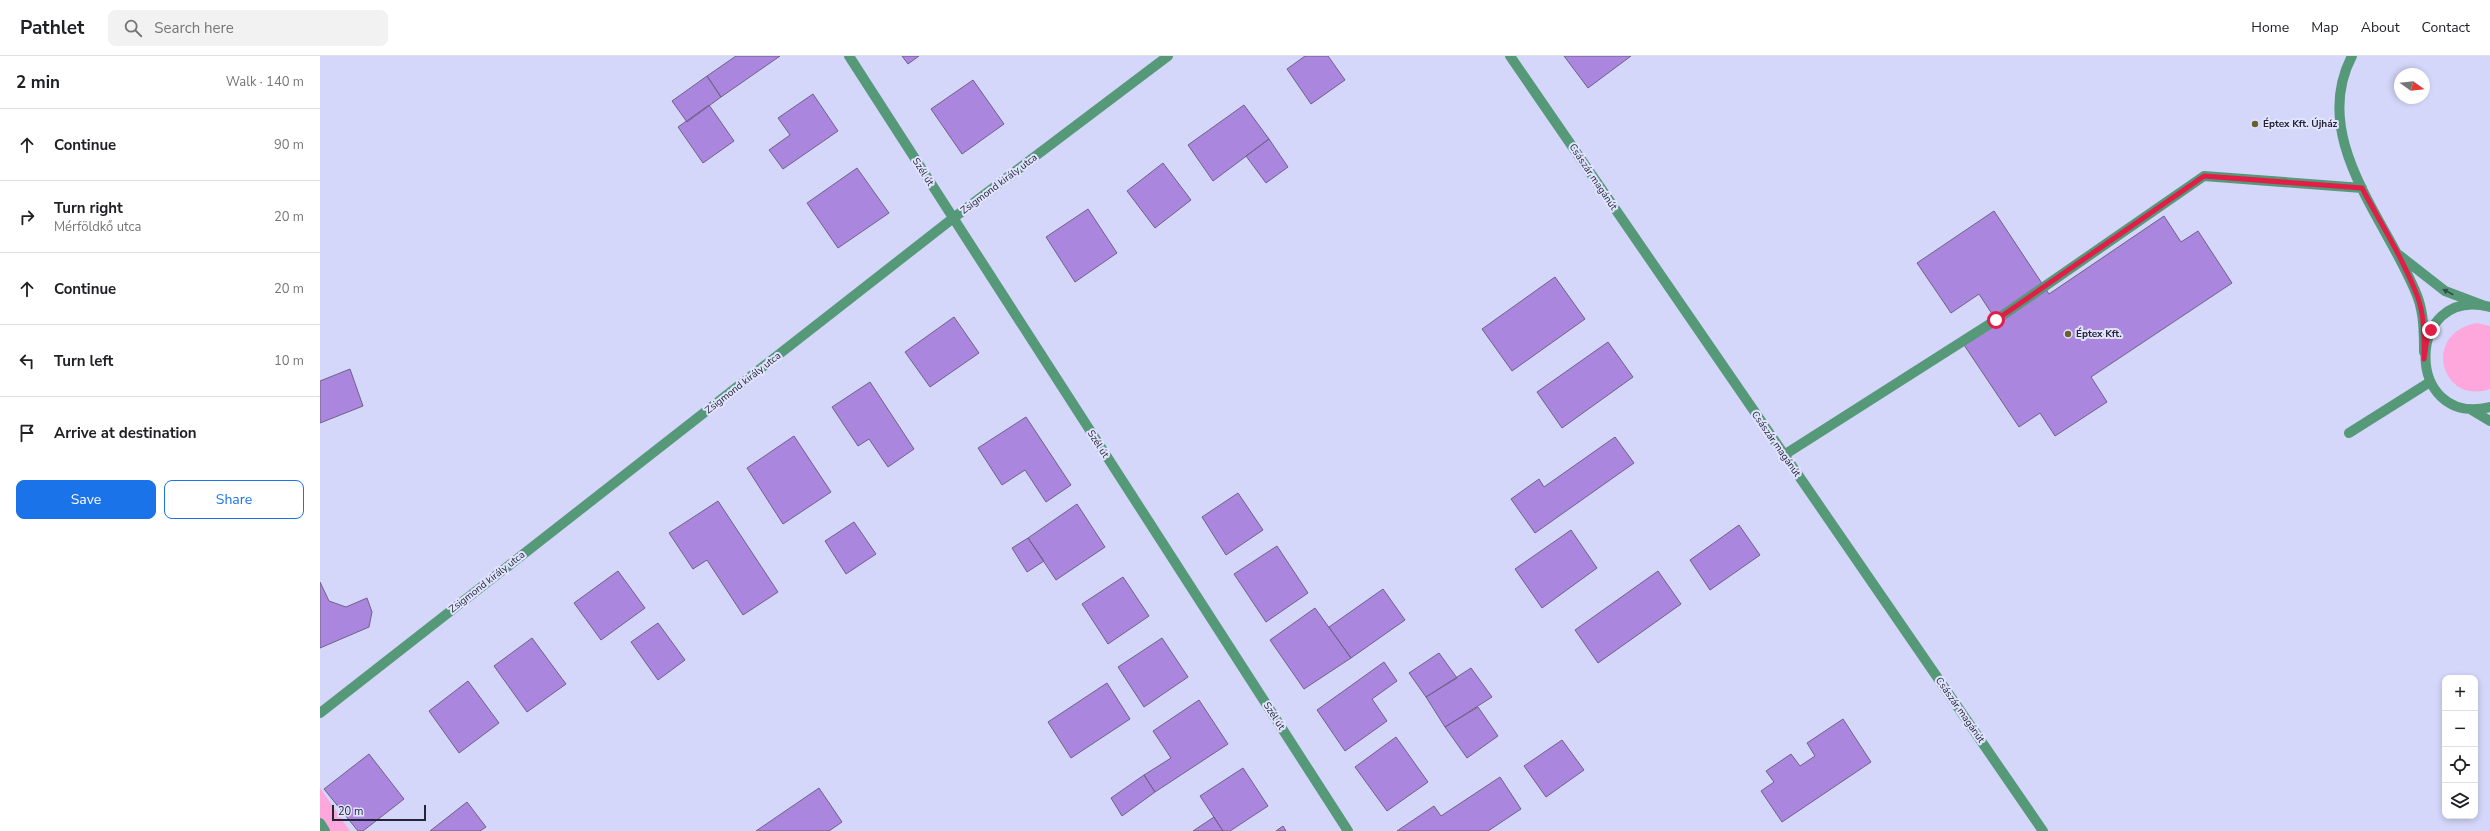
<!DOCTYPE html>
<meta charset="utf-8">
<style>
:root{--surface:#fff;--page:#f2f2f2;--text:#202124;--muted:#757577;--line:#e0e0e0;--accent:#1a73e8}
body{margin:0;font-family:"Nunito Sans",sans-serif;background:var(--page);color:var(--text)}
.controls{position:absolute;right:12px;bottom:12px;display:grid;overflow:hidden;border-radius:8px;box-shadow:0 2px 6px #0003}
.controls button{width:36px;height:36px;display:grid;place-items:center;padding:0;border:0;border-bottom:1px solid var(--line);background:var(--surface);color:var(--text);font:20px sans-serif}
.compass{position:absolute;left:2074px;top:12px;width:36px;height:36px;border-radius:50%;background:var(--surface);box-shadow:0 2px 6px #0003;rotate:105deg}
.scale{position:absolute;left:12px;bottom:10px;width:94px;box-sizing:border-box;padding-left:4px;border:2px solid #232434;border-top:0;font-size:11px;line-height:14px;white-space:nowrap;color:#232434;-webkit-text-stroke:3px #e2e4ff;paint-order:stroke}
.stop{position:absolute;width:12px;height:12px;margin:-9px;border:3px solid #e11d48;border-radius:50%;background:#fff}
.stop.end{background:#e11d48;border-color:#fff;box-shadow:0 1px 4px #0008}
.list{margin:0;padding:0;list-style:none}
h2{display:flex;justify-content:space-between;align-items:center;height:52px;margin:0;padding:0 16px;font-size:17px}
h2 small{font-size:13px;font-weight:400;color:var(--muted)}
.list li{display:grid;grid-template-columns:26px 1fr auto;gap:12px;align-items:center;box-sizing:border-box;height:72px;padding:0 16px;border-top:1px solid var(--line)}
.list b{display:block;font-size:15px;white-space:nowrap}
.list p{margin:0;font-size:13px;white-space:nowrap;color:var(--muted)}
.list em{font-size:13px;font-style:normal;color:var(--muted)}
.actions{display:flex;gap:8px;padding:12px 16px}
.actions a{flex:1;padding:9px 0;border:1px solid var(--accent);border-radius:8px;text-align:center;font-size:14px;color:var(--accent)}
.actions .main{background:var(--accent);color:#fff}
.icon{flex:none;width:22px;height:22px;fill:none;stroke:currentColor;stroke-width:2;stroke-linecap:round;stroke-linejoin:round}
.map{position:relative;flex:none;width:2170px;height:775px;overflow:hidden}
header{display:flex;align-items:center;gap:24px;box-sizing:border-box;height:56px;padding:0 20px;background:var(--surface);border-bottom:1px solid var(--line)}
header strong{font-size:19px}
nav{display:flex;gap:22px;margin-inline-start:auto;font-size:14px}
.search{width:280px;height:36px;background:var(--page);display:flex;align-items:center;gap:10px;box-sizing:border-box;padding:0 14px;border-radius:8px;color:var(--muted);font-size:15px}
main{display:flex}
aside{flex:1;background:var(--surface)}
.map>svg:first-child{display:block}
.green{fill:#fda7dd}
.building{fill:#aa86de;stroke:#706187}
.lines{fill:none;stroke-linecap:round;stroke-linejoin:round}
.lane{stroke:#559979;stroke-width:10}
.street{stroke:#559979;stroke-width:10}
.oneway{fill:#344d4c}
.route{stroke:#e11d48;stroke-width:5}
.poi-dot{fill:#69622f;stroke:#e2e4ff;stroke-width:1.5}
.labels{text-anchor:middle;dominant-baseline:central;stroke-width:4;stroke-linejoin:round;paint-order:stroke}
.poi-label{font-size:10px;font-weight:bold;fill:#232434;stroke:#e2e4ff;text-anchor:start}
.street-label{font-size:10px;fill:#232434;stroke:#e2e4ff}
</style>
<header>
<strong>Pathlet</strong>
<div class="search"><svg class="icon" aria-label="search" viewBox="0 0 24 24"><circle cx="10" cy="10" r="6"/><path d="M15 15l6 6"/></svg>Search here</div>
<nav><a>Home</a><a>Map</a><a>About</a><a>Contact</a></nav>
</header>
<main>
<aside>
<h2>2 min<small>Walk · 140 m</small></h2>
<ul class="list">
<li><svg class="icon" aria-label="ahead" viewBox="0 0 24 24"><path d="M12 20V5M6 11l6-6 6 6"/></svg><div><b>Continue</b></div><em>90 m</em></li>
<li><svg class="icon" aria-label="right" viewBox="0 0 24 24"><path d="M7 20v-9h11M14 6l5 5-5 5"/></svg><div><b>Turn right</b><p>Mérföldkő utca</p></div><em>20 m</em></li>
<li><svg class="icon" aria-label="ahead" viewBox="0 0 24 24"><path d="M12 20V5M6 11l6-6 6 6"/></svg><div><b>Continue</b></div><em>20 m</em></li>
<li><svg class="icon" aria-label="left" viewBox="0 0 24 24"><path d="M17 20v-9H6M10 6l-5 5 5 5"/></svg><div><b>Turn left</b></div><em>10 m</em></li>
<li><svg class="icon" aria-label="arrive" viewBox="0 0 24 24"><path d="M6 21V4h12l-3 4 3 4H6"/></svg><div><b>Arrive at destination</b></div></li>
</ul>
<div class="actions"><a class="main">Save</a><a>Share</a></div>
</aside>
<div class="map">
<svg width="2170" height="775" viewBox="0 0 2170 775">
<rect width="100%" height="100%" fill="#d4d6fa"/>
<!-- green -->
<path class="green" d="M2157 267 2170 270V333C2121 350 2101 277 2157 267Z
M0 732 30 775H0Z"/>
<!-- building -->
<path class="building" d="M416 0H460L401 41 387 20Z
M582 0H599L588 8Z
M985 0H1008L1025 24 991 48 967 13Z
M1244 0H1311L1268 32Z
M387 20 401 41 367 66 352 45Z
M653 24 684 68 642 98 611 53Z
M493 38 518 75 463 113 449 94 470 79 458 62Z
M389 49 414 85 383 107 358 71Z
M924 49 949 83 893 125 868 89Z
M949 83 968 111 946 127 926 100Z
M843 107 871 144 835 172 807 135Z
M537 112 569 157 518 192 487 147Z
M768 153 797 197 755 226 726 181Z
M1674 155 1729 238 1844 160 1861 186 1878 175 1912 227 1771 321 1787 346 1735 380 1720 357 1699 371 1644 289 1676 264 1659 238 1631 257 1597 207Z
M1235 221 1265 263 1192 315 1162 273Z
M634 261 659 297 610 331 585 296Z
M1288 286 1313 321 1242 372 1217 336Z
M30 313 43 350 0 367V325Z
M550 326 594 393 568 411 549 383 538 390 512 351Z
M706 361 751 429 726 446 705 414 682 429 658 392Z
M474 380 511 436 463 468 427 412Z
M1295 381 1314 407 1215 477 1191 443 1219 423 1224 431Z
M918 437 943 474 906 499 882 461Z
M398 445 458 536 423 559 387 504 373 513 349 477Z
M757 448 785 491 736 524 708 482Z
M534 466 556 498 526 518 505 485Z
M1419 469 1440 499 1390 534 1370 504Z
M1251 474 1277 512 1222 552 1195 513Z
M708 482 724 505 707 516 692 492Z
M957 490 988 537 946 566 914 518Z
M298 515 325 552 281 584 254 547Z
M1338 515 1361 548 1278 607 1255 574Z
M803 521 829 560 788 588 762 548Z
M0 526 9 545 26 551 47 542 52 556 49 571 0 592Z
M1063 533 1085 564 1031 602 1009 571Z
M995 552 1031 602 984 633 950 584Z
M338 567 365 604 338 624 311 586Z
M212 582 246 628 207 656 174 610Z
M842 582 868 621 824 651 798 611Z
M1119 597 1137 622 1106 641 1089 617Z
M1064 606 1077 625 1052 643 1067 665 1025 695 997 654Z
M1151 612 1172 641 1125 671 1106 641Z
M148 625 179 667 139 697 109 655Z
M787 627 810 663 751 702 728 666Z
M879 644 908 688 835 736 824 719 851 702 833 675Z
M1158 651 1178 680 1147 702 1125 671Z
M1523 663 1551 706 1462 766 1441 735 1454 726 1446 715 1471 698 1480 710 1495 700 1487 687Z
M1076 681 1108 726 1067 755 1035 711Z
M1242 684 1264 714 1226 741 1204 710Z
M49 698 84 743 43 775H38L4 733Z
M923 712 948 750 910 775H903L880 740Z
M824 719 835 736 802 760 791 742Z
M1180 721 1201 753 1168 775H1077L1114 750 1121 760Z
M499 732 522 766 509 775H436Z
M147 746 166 771 160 775H110Z
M894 761 903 775H873Z
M963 770 966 775H956Z"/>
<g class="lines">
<!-- lane -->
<path class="lane" d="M2032 0C1988 84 2070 167 2098 242 2104 259 2104 278 2104 296
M2079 199 2125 235 2162 249
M2029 377 2110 326
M1464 399 1676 264 1884 120 2042 132
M0 767 5 775"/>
<!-- street -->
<path class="street" d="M529 0 1028 775
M1190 0 1723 775
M2170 251C2085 228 2083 372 2170 351
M2150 353 2170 365
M0 657 632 163 848 0"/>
</g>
<!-- one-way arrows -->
<defs><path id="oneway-solid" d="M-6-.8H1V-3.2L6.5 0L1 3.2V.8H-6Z"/></defs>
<use class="oneway" href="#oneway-solid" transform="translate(2128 236) rotate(-152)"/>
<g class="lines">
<!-- route -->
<path class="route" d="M1676 264 1884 120 2042 132C2061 168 2084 204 2098 242 2105 262 2104 283 2104 303L2107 283 2111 274"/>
</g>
<!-- markers -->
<g class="poi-dot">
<circle cx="1935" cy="68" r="4"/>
<circle cx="1748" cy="278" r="4"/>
</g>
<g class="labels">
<!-- poi labels -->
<g class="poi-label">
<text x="1943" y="68">Éptex Kft. Újház</text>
<text x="1756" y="278">Éptex Kft.</text>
</g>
<!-- street labels -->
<g class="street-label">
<text transform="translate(603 116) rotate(58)">Szél út</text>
<text transform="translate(1273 121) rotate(56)">Császár magánút</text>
<text transform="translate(679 128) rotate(-37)">Zsigmond király utca</text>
<text transform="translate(423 327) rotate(-38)">Zsigmond király utca</text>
<text transform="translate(778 388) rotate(57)">Szél út</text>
<text transform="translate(1456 388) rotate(55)">Császár magánút</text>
<text transform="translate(167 526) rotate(-38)">Zsigmond király utca</text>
<text transform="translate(1640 654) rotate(55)">Császár magánút</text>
<text transform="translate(954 660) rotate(57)">Szél út</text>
</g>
</g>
</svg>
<div class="controls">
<button>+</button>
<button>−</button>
<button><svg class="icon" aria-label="locate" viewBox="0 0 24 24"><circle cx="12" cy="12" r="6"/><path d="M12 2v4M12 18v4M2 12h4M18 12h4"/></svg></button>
<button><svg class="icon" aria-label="layers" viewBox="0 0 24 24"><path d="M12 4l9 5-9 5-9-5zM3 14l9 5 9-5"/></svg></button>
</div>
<svg class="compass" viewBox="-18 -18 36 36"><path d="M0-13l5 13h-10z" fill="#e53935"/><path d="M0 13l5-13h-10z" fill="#757577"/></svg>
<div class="scale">20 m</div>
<div class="stop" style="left:1676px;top:264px"></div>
<div class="stop end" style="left:2111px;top:274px"></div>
</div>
</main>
